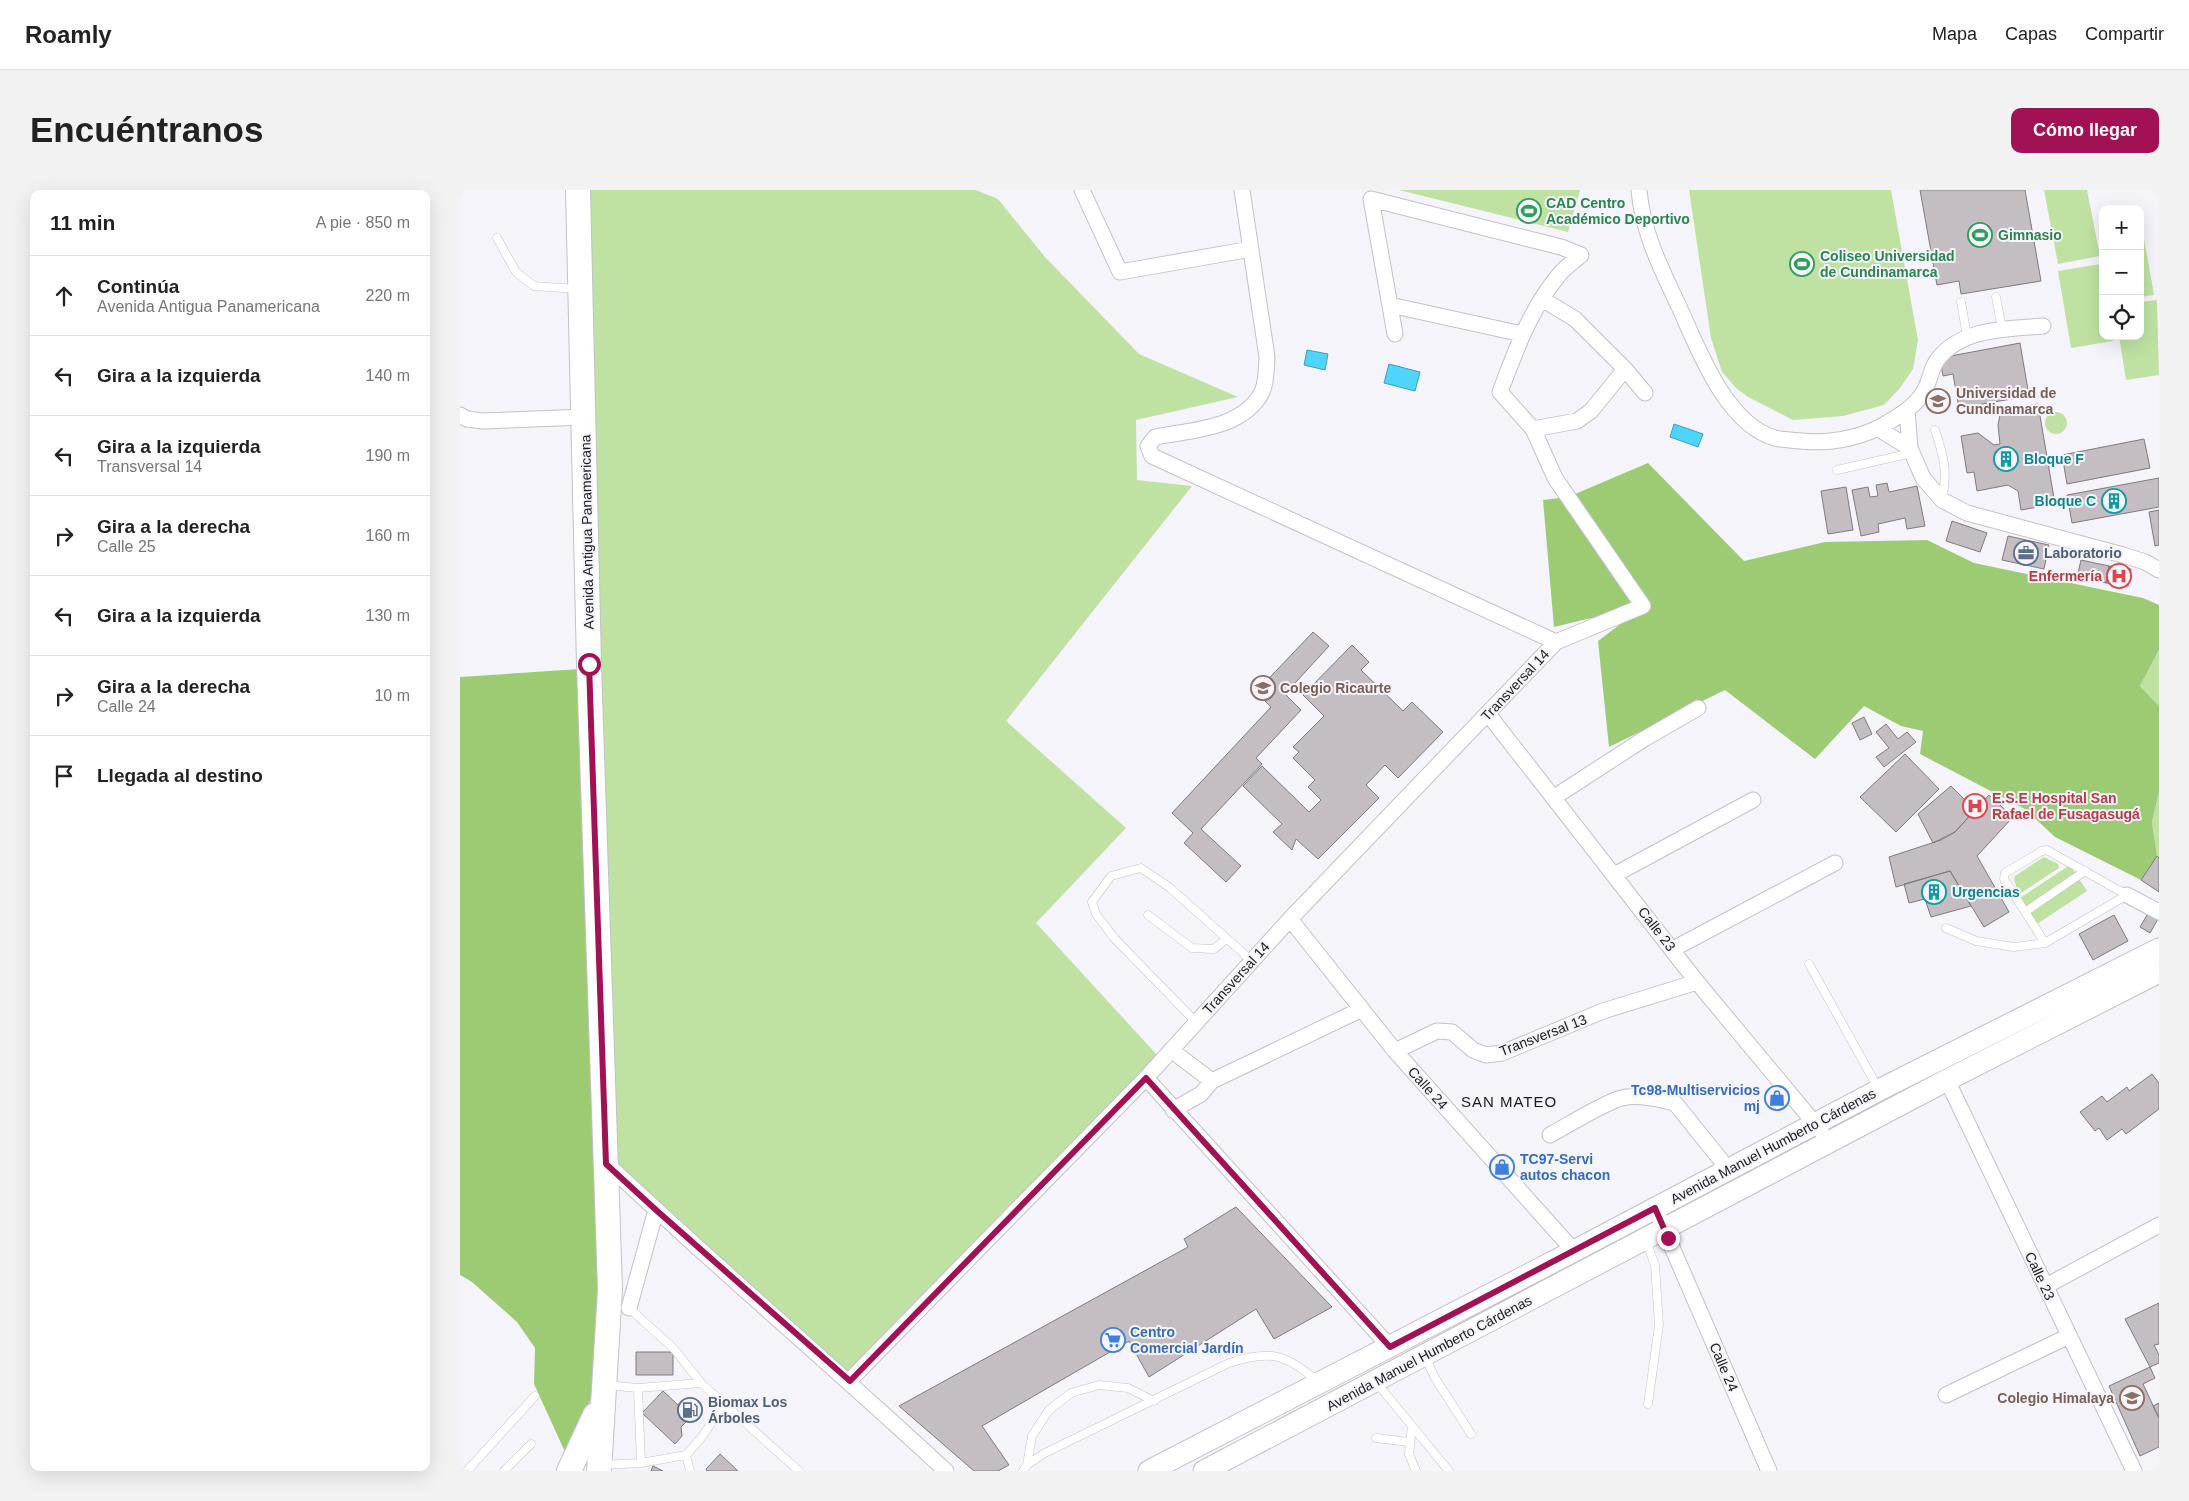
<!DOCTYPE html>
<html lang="es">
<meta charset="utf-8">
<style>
:root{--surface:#fff;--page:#f2f2f2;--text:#222;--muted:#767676;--line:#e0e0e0;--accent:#a21154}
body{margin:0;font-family:Arial,sans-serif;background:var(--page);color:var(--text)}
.controls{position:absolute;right:15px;top:15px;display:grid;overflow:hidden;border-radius:10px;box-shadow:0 5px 20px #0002}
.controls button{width:45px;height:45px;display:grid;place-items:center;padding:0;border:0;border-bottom:1px solid var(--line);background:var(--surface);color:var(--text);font:25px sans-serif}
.stop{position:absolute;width:15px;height:15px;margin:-11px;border:4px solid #a21154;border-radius:50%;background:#fff}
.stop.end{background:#a21154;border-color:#fff;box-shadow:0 1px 5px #0008}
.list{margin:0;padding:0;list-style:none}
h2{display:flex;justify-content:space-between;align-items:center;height:65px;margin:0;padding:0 20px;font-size:21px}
h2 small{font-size:16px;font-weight:400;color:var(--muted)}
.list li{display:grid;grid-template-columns:32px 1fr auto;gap:15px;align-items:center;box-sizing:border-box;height:80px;padding:0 20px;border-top:1px solid var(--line)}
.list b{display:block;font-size:19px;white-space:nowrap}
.list p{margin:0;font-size:16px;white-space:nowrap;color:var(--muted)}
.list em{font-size:16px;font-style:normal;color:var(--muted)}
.icon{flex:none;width:28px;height:28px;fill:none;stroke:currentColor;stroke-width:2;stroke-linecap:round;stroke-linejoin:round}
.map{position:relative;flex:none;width:1699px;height:1281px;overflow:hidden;border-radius:10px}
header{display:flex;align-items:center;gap:30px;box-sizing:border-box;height:70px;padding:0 25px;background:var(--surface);border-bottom:1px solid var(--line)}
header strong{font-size:24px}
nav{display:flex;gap:28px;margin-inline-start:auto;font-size:18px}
.intro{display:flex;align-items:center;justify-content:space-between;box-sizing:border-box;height:120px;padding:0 30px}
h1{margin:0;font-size:35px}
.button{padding:12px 22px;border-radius:10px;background:var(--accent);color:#fff;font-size:18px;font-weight:700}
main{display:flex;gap:30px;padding:0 30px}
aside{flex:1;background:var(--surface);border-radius:10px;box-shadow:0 5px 20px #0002}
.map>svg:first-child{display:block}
.green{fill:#bfe2a3}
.forest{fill:#9ccb74}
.water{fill:#4fd5fb;stroke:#3f9db8}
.building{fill:#c4bec3;stroke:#7f7a7f}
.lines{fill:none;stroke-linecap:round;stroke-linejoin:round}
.service-casing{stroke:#c3c0c8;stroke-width:9}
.minor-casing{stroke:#c3c0c8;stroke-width:17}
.secondary-casing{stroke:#c3c0c8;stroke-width:23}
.primary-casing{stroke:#c3c0c8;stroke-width:26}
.service{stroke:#fff;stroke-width:8}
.minor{stroke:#fff;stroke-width:15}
.secondary{stroke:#fff;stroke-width:21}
.primary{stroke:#fff;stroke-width:24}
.route{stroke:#a21154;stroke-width:6}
.labels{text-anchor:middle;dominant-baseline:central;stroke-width:4;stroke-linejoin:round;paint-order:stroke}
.leisure-label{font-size:14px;font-weight:bold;fill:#27864d;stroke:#f6f4fb;text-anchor:start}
.education-label{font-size:14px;font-weight:bold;fill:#785e54;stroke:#f6f4fb;text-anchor:start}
.culture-label{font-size:14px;font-weight:bold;fill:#0d838f;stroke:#f6f4fb;text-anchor:start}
.street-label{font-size:14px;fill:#1b1a1c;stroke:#f6f4fb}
.service-label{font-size:14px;font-weight:bold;fill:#4e5e75;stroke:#f6f4fb;text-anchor:start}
.health-label{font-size:14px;font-weight:bold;fill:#be3a42;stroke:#f6f4fb;text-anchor:end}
.shop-label{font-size:14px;font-weight:bold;fill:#366cbe;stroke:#f6f4fb;text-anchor:start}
.neighbourhood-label{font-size:15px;letter-spacing:1px;fill:#1b1a1c;stroke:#f6f4fb}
</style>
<header>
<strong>Roamly</strong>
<nav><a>Mapa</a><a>Capas</a><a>Compartir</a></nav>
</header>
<div class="intro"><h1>Encuéntranos</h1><a class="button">Cómo llegar</a></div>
<main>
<aside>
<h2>11 min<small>A pie · 850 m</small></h2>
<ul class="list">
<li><svg class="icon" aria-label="ahead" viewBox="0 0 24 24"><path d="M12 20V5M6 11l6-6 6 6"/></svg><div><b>Continúa</b><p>Avenida Antigua Panamericana</p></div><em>220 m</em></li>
<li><svg class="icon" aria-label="left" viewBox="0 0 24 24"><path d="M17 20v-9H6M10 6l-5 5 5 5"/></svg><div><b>Gira a la izquierda</b></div><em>140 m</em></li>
<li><svg class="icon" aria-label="left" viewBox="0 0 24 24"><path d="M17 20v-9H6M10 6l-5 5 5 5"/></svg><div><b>Gira a la izquierda</b><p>Transversal 14</p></div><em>190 m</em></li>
<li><svg class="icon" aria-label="right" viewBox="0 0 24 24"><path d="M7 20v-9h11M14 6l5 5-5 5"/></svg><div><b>Gira a la derecha</b><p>Calle 25</p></div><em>160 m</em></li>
<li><svg class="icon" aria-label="left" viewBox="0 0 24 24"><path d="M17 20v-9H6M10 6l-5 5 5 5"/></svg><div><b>Gira a la izquierda</b></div><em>130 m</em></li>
<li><svg class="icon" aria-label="right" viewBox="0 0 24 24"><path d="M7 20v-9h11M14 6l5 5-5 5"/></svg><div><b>Gira a la derecha</b><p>Calle 24</p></div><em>10 m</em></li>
<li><svg class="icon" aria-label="arrive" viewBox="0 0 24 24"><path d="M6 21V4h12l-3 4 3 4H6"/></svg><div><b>Llegada al destino</b></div></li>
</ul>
</aside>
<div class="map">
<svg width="1699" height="1281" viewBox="0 0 1699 1281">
<rect width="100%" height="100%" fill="#f6f4fb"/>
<!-- green -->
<path class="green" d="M127 0H516L538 9 585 67 679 164 778 207 676 230 677 290 732 296 546 531 666 638 576 733 698 866 390 1183 155 973Z
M939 0H1120L1108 42Z
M1229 0H1431L1458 150 1453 179 1440 198 1424 215 1383 226 1333 230 1288 207 1276 198 1262 182 1251 148Z
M1584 0H1627L1640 66 1598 74Z
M1682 37 1694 105 1680 107V38Z
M1640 74 1643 92V146H1652L1653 151 1611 158 1598 81Z
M1697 110 1699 185 1666 190 1659 146H1680V112Z
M1585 233a11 11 0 1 1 22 0a11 11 0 1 1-22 0Z
M1699 460V516L1680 496Z
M1699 602V668L1697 666 1692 632Z
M1584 667 1598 674 1599 678 1561 703 1558 702 1554 689 1555 686Z
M1610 675 1627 701 1577 734 1560 708Z"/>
<!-- forest -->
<path class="forest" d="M1188 273 1284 371 1365 352 1467 350 1514 373 1683 408 1699 415V460L1680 496 1699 516V602L1692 632 1697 666 1681 690 1595 647 1565 619 1460 564 1463 541 1441 536 1404 516 1355 569 1265 500 1149 557 1138 451 1175 423 1173 418 1094 437 1083 310 1108 307Z
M120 479 140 1100 135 1195 126 1223 106 1264 74 1194 75 1158 57 1132 12 1092 0 1085V487Z"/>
<!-- water -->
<path class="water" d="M847 160 868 164 865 180 844 175Z
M929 174 960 182 955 201 924 193Z
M1214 234 1243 244 1238 257 1210 247Z"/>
<!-- building -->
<path class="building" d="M1460 0H1565L1581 91 1501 104 1499 91 1477 95Z
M1560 153 1569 206 1499 218 1493 184 1483 186 1480 168Z
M1578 214 1595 314 1561 320 1558 301 1548 295 1517 301 1514 282 1507 283 1501 246 1518 243 1534 255 1540 254 1538 235 1541 220Z
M1684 249 1690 278 1607 294 1602 265Z
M1699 288V317L1612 333 1607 305Z
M1427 293 1429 302 1457 296 1465 336 1447 339 1445 328 1418 334 1419 342 1401 346 1392 300 1408 297 1410 307 1418 306 1416 295Z
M1386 297 1393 340 1368 344 1361 301Z
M1699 320V355L1695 356 1689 322Z
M1492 331 1527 343 1520 362 1486 351Z
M1548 346 1589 355 1584 379 1542 370Z
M1621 370 1649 376 1646 393 1617 387Z
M1649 376 1671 379 1668 396 1646 393Z
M853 442 869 456 825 504 841 520 796 568 802 574 741 639 781 676 766 692 724 653 733 643 712 623 811 517 796 502Z
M892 455 909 472 901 480 943 521 952 512 983 542 938 588 925 575 906 595 919 608 858 669 836 649 832 660 813 642 822 634 783 596 802 576 849 622 861 610 848 597 855 590 833 568 839 562 833 557 864 526 843 505Z
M1404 527 1412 544 1400 550 1392 533Z
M1426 534 1438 549 1447 542 1456 552 1424 577 1416 567 1429 558 1416 542Z
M1445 564 1479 599 1436 642 1400 607Z
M1491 596 1515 620 1495 642 1473 653 1458 624Z
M1529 605 1553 627 1517 666 1549 722 1524 737 1490 681 1436 697 1429 667 1481 650 1495 642Z
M1697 666 1699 668V702L1681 690Z
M1490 681 1511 716 1471 727 1465 709 1449 713 1444 694Z
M1690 720 1699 727 1690 743 1680 737Z
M1654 725 1668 751 1633 770 1619 744Z
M1692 884 1699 893V919L1666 944 1662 939 1647 950 1639 938 1635 941 1620 922 1642 906 1647 912 1667 897 1669 901Z
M776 1017 872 1117 814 1149 796 1119 689 1187 669 1151 522 1236 549 1275 538 1281H514L439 1216 728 1057 724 1049Z
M1699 1113V1154L1694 1155 1699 1165V1173L1690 1177 1665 1129Z
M176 1162H213V1185H176Z
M1690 1177 1695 1188 1683 1194 1699 1228V1257L1680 1266 1649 1196Z
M203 1201 231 1227 221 1237 222 1246 215 1254 182 1223Z
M1699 1213V1228L1693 1216Z
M260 1264 278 1281H247L246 1279Z
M193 1276 203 1281H191Z"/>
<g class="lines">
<defs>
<path id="service" d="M37 48 56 82 74 96 117 99
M1536 107 1542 139
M1501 112 1507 146
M1475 240C1484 267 1488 282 1482 310
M1377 280 1452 263
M1565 722 1625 681
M688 725 732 758 754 759 766 749
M1486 738 1516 751 1554 757 1585 753 1667 705 1587 660 1582 661 1545 683 1544 689 1585 753
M1349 774 1418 898
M736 832 655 749 636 724 632 712 651 686 681 678 709 697 792 771
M1186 1051 1195 1075 1199 1135 1188 1214
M168 1117 214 1159 241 1193 339 1281
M965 1167 975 1188 1011 1244
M916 1192 989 1281
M146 1195 178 1198 241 1193
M178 1198 181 1273
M952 1236 949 1264 956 1281
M916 1248 949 1252
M226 1265 230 1281
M142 1275 181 1273 226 1265 241 1248 264 1215
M567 1275 572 1246 588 1221 611 1203 639 1195 668 1198 694 1211
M7 1281 75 1206
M44 1281 71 1254
M563 1281 567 1275 583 1264 769 1173C809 1160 825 1163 857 1191"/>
<path id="minor" d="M622 0 660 82 791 59
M782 0 807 167C806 179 807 191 802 202 783 239 731 240 695 247L688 256 692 266 1096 452
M1179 0C1183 45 1202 80 1221 121 1239 161 1267 235 1315 248 1323 250 1333 250 1341 251 1367 254 1395 249 1418 238 1434 229 1453 219 1463 203 1470 193 1470 179 1478 169 1502 138 1547 139 1583 136
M1082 109 1115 129 1165 179 1185 203
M930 115 1062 144
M1447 220 1450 258 1463 288 1482 310 1507 323 1663 365 1685 372 1699 380
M0 225 7 229 23 231 125 227
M1417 238 1450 258
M1073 239 1117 231 1131 221 1165 179
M1028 524 1237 792 1361 941
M1093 608 1184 549 1238 518
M1154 685 1293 610
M1667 705 1699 722
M830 729 935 861 1114 1061
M1213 759 1375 673
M711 860 752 891
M935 861 977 841 992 842 1013 860 1026 865 1042 863 1143 821 1237 792
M686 888 930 1157
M1487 890 1674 1281
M713 920 741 904 752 891 902 819
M1090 945C1112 933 1135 918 1158 909 1175 903 1198 909 1215 913L1268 979
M146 973C257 1078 374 1177 486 1281
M1195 1018 1309 1281
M1586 1096 1699 1035
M169 1118 196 1020
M389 1191 686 888 830 729 1096 452 1183 416 1095 288 1073 239 1040 202C1055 162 1070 120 1098 86 1104 78 1113 72 1121 65L1101 57 911 9 935 144
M1486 1205 1609 1146"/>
<path id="secondary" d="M689 1281 1114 1061 1419 900 1699 759
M744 1281 1487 890 1699 782"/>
<path id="primary" d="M118 0 129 475 150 1099 139 1281
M109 1281 135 1225"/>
</defs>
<!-- service casing -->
<use href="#service" class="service-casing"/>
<!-- minor casing -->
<use href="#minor" class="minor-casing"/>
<!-- secondary casing -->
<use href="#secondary" class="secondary-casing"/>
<!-- primary casing -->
<use href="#primary" class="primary-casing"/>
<!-- service -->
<use href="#service" class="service"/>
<!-- minor -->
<use href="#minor" class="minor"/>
<!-- secondary -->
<use href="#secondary" class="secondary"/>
<!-- primary -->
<use href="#primary" class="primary"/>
</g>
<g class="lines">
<!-- route -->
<path class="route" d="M129 474 146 974 196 1020 390 1191 686 888 930 1157 1195 1018 1208 1048"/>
</g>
<!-- icons -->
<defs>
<symbol id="stadium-ring" viewBox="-11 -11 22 22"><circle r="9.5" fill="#f6f4fb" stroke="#2e9e5b" stroke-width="1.5"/><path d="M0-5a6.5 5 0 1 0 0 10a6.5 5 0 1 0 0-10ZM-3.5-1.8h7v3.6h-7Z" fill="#2e9e5b"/></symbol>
<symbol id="university-ring" viewBox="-11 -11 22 22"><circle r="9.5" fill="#f6f4fb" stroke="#8d6e63" stroke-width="1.5"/><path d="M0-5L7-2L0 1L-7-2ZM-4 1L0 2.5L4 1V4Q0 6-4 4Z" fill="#8d6e63"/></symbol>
<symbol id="building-ring" viewBox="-11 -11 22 22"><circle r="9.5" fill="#f6f4fb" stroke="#0f9aa8" stroke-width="1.5"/><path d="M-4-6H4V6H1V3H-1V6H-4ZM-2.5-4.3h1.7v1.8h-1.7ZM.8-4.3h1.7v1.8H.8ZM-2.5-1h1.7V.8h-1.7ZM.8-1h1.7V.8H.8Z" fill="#0f9aa8"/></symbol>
<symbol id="office-ring" viewBox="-11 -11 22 22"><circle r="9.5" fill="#f6f4fb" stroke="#5c6f8a" stroke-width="1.5"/><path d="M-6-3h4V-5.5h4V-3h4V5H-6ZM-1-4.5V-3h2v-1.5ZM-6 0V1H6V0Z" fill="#5c6f8a"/></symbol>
<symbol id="hospital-ring" viewBox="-11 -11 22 22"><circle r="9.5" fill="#f6f4fb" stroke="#e0444e" stroke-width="1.5"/><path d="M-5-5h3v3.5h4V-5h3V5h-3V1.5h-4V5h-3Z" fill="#e0444e"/></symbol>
<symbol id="school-ring" viewBox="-11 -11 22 22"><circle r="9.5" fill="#f6f4fb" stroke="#8d6e63" stroke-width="1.5"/><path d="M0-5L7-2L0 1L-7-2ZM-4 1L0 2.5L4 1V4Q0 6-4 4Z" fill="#8d6e63"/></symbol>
<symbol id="shop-ring" viewBox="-11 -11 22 22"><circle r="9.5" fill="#f6f4fb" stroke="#3f7fe0" stroke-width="1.5"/><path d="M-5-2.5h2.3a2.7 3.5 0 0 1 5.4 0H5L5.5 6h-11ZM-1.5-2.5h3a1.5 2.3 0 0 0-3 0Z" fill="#3f7fe0"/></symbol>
<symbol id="supermarket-ring" viewBox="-11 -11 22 22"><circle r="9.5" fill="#f6f4fb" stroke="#3f7fe0" stroke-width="1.5"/><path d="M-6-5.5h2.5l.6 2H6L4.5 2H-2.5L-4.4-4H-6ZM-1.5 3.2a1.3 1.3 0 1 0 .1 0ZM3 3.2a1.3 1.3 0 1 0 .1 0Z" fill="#3f7fe0"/></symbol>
<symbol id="fuel-ring" viewBox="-11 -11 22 22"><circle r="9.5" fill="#f6f4fb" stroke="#5c6f8a" stroke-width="1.5"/><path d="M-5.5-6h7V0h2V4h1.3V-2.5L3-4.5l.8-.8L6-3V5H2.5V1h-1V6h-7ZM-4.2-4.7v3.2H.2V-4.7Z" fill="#5c6f8a"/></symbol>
</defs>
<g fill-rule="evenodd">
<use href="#stadium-ring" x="1055" y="7" width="28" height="28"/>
<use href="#stadium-ring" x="1506" y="31" width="28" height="28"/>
<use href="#stadium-ring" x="1328" y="60" width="28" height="28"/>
<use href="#university-ring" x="1464" y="197" width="28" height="28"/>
<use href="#building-ring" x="1532" y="255" width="28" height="28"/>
<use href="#building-ring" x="1640" y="297" width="28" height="28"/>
<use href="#office-ring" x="1552" y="349" width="28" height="28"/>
<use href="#hospital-ring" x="1645" y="372" width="28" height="28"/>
<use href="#school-ring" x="789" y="484" width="28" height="28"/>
<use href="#hospital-ring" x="1501" y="602" width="28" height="28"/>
<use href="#building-ring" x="1460" y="688" width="28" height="28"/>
<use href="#shop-ring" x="1303" y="894" width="28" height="28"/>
<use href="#shop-ring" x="1028" y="963" width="28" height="28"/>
<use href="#supermarket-ring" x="639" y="1136" width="28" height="28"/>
<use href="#school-ring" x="1658" y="1194" width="28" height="28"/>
<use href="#fuel-ring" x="216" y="1206" width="28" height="28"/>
</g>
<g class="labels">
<!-- leisure labels -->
<g class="leisure-label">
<text x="1086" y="13">CAD Centro<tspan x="1086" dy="16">Académico Deportivo</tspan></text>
<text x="1538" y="45">Gimnasio</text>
<text x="1360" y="66">Coliseo Universidad<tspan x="1360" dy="16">de Cundinamarca</tspan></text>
</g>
<!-- education labels -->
<g class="education-label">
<text x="1496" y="203">Universidad de<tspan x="1496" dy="16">Cundinamarca</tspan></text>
<text x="820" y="498">Colegio Ricaurte</text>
<text x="1654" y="1208" text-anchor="end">Colegio Himalaya</text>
</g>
<!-- culture labels -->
<g class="culture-label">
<text x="1564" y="269">Bloque F</text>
<text x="1636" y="311" text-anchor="end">Bloque C</text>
<text x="1492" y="702">Urgencias</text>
</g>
<!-- street labels -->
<g class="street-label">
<text transform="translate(127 342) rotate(-91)">Avenida Antigua Panamericana</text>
<text transform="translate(1055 495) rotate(-47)">Transversal 14</text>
<text transform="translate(1197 739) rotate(52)">Calle 23</text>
<text transform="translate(776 788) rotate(-48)">Transversal 14</text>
<text transform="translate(1083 845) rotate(-21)">Transversal 13</text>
<text transform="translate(968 898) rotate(48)">Calle 24</text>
<text transform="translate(1313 956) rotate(-28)">Avenida Manuel Humberto Cárdenas</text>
<text transform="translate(1580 1086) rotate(65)">Calle 23</text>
<text transform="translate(969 1163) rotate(-28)">Avenida Manuel Humberto Cárdenas</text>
<text transform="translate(1264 1177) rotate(67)">Calle 24</text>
</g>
<!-- service labels -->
<g class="service-label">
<text x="1584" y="363">Laboratorio</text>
<text x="248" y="1212">Biomax Los<tspan x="248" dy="16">Árboles</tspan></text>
</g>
<!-- health labels -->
<g class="health-label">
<text x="1642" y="386">Enfermería</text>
<text x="1532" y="608" text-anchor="start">E.S.E Hospital San<tspan x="1532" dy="16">Rafael de Fusagasugá</tspan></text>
</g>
<!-- shop labels -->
<g class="shop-label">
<text x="1300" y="900" text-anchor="end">Tc98-Multiservicios<tspan x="1300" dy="16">mj</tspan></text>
<text x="1060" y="969">TC97-Servi<tspan x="1060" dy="16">autos chacon</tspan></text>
<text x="670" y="1142">Centro<tspan x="670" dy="16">Comercial Jardín</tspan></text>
</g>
<!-- neighbourhood labels -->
<g class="neighbourhood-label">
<text x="1049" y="911">SAN MATEO</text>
</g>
</g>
</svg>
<div class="controls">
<button>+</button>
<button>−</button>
<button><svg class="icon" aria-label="locate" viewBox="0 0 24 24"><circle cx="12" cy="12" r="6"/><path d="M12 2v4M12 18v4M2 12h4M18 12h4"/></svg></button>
</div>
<div class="stop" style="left:129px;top:474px"></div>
<div class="stop end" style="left:1208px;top:1048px"></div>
</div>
</main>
